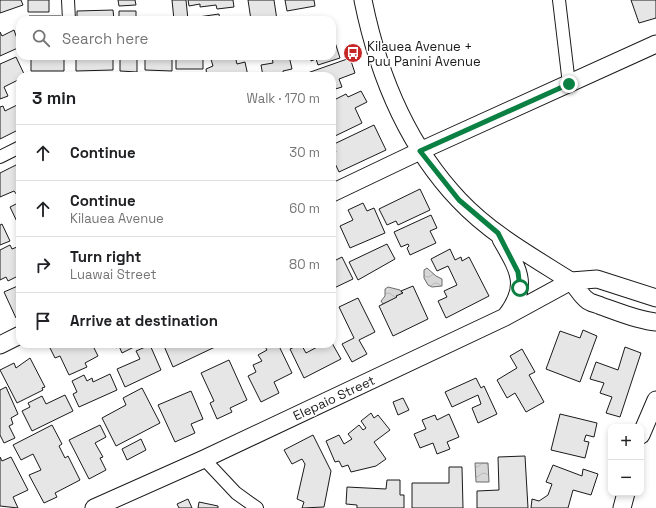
<!DOCTYPE html>
<meta charset="utf-8">
<style>
:root{--surface:#fff;--page:#f2f2f2;--text:#202124;--muted:#757577;--line:#e0e0e0}
body{margin:0;font-family:"Space Grotesk",sans-serif;background:var(--page);color:var(--text)}
.controls{position:absolute;right:12px;bottom:12px;display:grid;overflow:hidden;border-radius:8px;box-shadow:0 2px 6px #0003}
.controls button{width:36px;height:36px;display:grid;place-items:center;padding:0;border:0;border-bottom:1px solid var(--line);background:var(--surface);color:var(--text);font:20px sans-serif}
.stop{position:absolute;width:12px;height:12px;margin:-9px;border:3px solid #0b8043;border-radius:50%;background:#fff}
.stop.end{background:#0b8043;border-color:#fff;box-shadow:0 1px 4px #0008}
.list{margin:0;padding:0;list-style:none}
h2{display:flex;justify-content:space-between;align-items:center;height:52px;margin:0;padding:0 16px;font-size:17px}
h2 small{font-size:13px;font-weight:400;color:var(--muted)}
.list li{display:grid;grid-template-columns:26px 1fr auto;gap:12px;align-items:center;box-sizing:border-box;height:56px;padding:0 16px;border-top:1px solid var(--line)}
.list b{display:block;font-size:15px;white-space:nowrap}
.list p{margin:0;font-size:13px;white-space:nowrap;color:var(--muted)}
.list em{font-size:13px;font-style:normal;color:var(--muted)}
.icon{flex:none;width:22px;height:22px;fill:none;stroke:currentColor;stroke-width:2;stroke-linecap:round;stroke-linejoin:round}
.map{position:relative;flex:none;width:656px;height:508px;overflow:hidden}
.search{position:absolute;background:var(--surface);box-shadow:0 2px 6px #0003;left:16px;top:16px;width:320px;height:44px;display:flex;align-items:center;gap:10px;box-sizing:border-box;padding:0 14px;border-radius:12px;color:var(--muted);font-size:15px}
.panel{position:absolute;background:var(--surface);box-shadow:0 2px 6px #0003;left:16px;top:72px;width:320px;height:276px;border-radius:12px}
.map>svg:first-child{display:block}
.water{fill:url(#water-waves);stroke:#6a6a6a}
.building{fill:#e6e6e6;stroke:#1a1a1a}
.lines{fill:none;stroke-linecap:round;stroke-linejoin:round}
.street-casing{stroke:#1a1a1a;stroke-width:14}
.secondary-casing{stroke:#1a1a1a;stroke-width:19}
.street{stroke:#fff;stroke-width:12}
.secondary{stroke:#fff;stroke-width:17}
.route{stroke:#0b8043;stroke-width:5}
.labels{text-anchor:middle;dominant-baseline:central;stroke-width:3;stroke-linejoin:round;paint-order:stroke}
.poi-label{font-size:13px;fill:#1a1a1a;stroke:#fff;text-anchor:start}
.street-label{font-size:13px;fill:#1a1a1a;stroke:#fff}
</style>
<div class="map">
<svg width="656" height="508" viewBox="0 0 656 508">
<defs>
<pattern id="water-waves" width="16" height="10" patternUnits="userSpaceOnUse"><rect width="16" height="10" fill="#d7d7d7"/><path d="M0 5q4-4 8 0t8 0" fill="none" stroke="#b8b8b8"/></pattern>
</defs>
<rect width="100%" height="100%" fill="#fff"/>
<!-- water -->
<path class="water" d="M427 268 436 276 442 279V286L432 287 428 285 424 278V270Z
M388 287 400 290 402 293 400 297 383 304 381 301 385 296V289Z
M475 463H488L489 482H476Z"/>
<!-- building -->
<path class="building" d="M0 0H21L23 5 0 13Z
M28 0H49V12H28Z
M118 0H135L136 5 119 6Z
M172 0H186L188 20H174Z
M188 0H233L234 7 217 9 216 5 200 7V4L189 6Z
M248 0H274L277 20H251Z
M285 0H314L315 6 287 11Z
M631 0H656V18L639 23Z
M113 10 114 20H77V11Z
M119 11H136V20H119Z
M219 14 220 20H191V18Z
M29 16H61L62 20H29Z
M14 30 20 47 0 56V32L2 36Z
M333 36 340 58 318 65 316 59 311 61 310 56H332Z
M31 56H64V71H31Z
M76 56H113V70L76 71Z
M120 56H137V72L120 71Z
M145 56H172V71L145 70Z
M176 56H203V69H176Z
M210 56H235L237 64 245 62 248 76H207L206 69 213 66Z
M272 56H289L292 69 283 71 284 76H263L261 65 273 63Z
M16 57 25 76H20V79L4 87 8 96 0 99V64Z
M350 58 355 73 339 79 342 87 332 90V76H299Z
M361 91 367 102 355 108 362 123 333 137 332 101 346 94 348 97Z
M17 105 20 112V129L0 139V107L3 106 5 111Z
M374 125 386 150 339 172 332 157V153L336 152 332 145Z
M20 163V194L17 195 14 191 0 197V173Z
M420 189 430 210 398 225 396 221 387 225 379 209Z
M20 202V228L10 207Z
M363 203 367 211 374 208 385 233 350 248 340 226 353 220 348 210Z
M431 215 437 228 430 231 436 243 410 255 407 248 409 246 408 244 401 247 394 232Z
M2 224 10 241 0 245V225Z
M387 244 395 259 358 280 349 262Z
M10 245 12 249 17 247 20 253V275L8 281 6 277 0 280V250Z
M450 249 455 260 461 257 462 261 469 257 489 296 446 318 438 301 447 297 444 291 457 285 448 266 437 271 431 259Z
M342 257 353 279 332 289V262Z
M20 285V317L16 318 4 292Z
M413 286 428 319 393 336 379 306 397 297 396 296 403 293 401 291Z
M358 298 375 332 359 340 367 354 352 362 342 344 354 338 339 307Z
M583 330 597 336 580 382 546 369 560 331 580 338Z
M332 343 341 359 304 378 290 349 301 344 306 353 319 346 318 344Z
M48 344H65L67 347 74 344H92L98 356 85 363 87 367 69 375 60 356 55 358Z
M114 344H140L122 353 119 346 116 348Z
M167 344H214L215 347 173 367 164 346Z
M267 344H278L292 373 274 382 279 393 261 402 248 376 256 372 253 365 262 361 258 355 267 350 264 345Z
M150 345 161 370 125 387 117 369 140 359 136 351Z
M625 347 641 353 620 417 606 413 612 397 600 393 604 383 590 379 596 362 618 370Z
M522 349 535 372 529 375 544 402 526 412 515 393 507 398 497 380 517 368 510 356Z
M30 358 45 387 42 388 43 390 17 403 0 370 14 363 16 368Z
M229 360 247 400 230 408 232 412 217 419 210 403 214 401 201 373Z
M110 374 117 390 79 407 73 394 77 392 72 381 84 375 87 381 92 378 93 382Z
M476 378 481 388 484 386 497 414 478 423 472 408 481 404 478 395 452 407 445 392Z
M6 387 18 414 11 418 13 424 9 426 15 438 4 443 0 435V390Z
M142 388 160 423 116 446 102 418 126 405 123 398Z
M191 391 203 419 191 424 195 433 175 442 158 405Z
M65 395 73 411 32 431 22 411 30 407 28 403 42 396 46 404Z
M403 398 409 410 398 415 393 402Z
M371 413 374 418 378 415 390 430 374 442 386 459 376 466 351 472 348 465 342 467 339 461 335 462 326 441 339 435 344 444 352 439 348 434 359 425 363 430 366 428 361 421Z
M449 414 459 437 447 442 450 449 437 454 433 443 420 448 414 434 426 429 422 420 435 415 437 420Z
M560 414 597 423 594 437 586 435 584 441 589 442 585 458 551 450Z
M52 425 62 444 59 446 65 458 68 456 80 480 55 493 57 497 44 503 29 475 41 470 33 454 21 460 13 445Z
M100 425 106 437 95 443 103 457 100 458 106 470 89 479 69 440Z
M313 435 331 471 324 507 302 508 304 502 297 499 305 464 302 459 292 464 284 450Z
M141 439 146 450 127 460 122 449Z
M525 456 528 508H477V491L499 490 498 457Z
M0 457 2 461 11 457 28 490 13 497 18 508 0 506Z
M553 465 582 476 583 469 598 474 591 495 573 490 568 508H531L532 499 539 501 548 495 552 484 546 482Z
M449 467H462L463 508H412V483H449Z
M387 480H400V495H404V508H357V505L346 504 347 487 386 489Z
M188 499 192 508H179L177 504Z
M199 502 218 506V508H198Z"/>
<g class="lines">
<defs>
<path id="street" d="M68 0 69 20
M559 0 569 84
M0 157 20 147
M204 459 236 493 257 508"/>
<path id="secondary" d="M363 0C378 74 406 144 459 200 490 233 531 256 569 280 576 285 580 295 587 300 590 303 597 304 601 306 619 312 636 320 656 322
M332 193 420 151 656 44
M501 239C518 269 530 285 506 316
M0 345 20 335
M641 435 656 400
M94 508 204 459 505 317 571 281 597 279 656 298
M622 508 626 493"/>
</defs>
<!-- street casing -->
<use href="#street" class="street-casing"/>
<!-- secondary casing -->
<use href="#secondary" class="secondary-casing"/>
<!-- street -->
<use href="#street" class="street"/>
<!-- secondary -->
<use href="#secondary" class="secondary"/>
</g>
<g class="lines">
<!-- route -->
<path class="route" d="M520 288 518 272 498 233 459 200 420 151 569 84"/>
</g>
<!-- icons -->
<defs>
<symbol id="bus-disc" viewBox="-11 -11 22 22"><circle r="9.5" fill="#c62828" stroke="#fff"/><path d="M-5-6H5V4H4V6H2V4H-2V6H-4V4H-5ZM-3.5-4V0h7V-4ZM-3.5 1.2v1.5H-2V1.2ZM2 1.2v1.5H3.5V1.2Z" fill="#fff"/></symbol>
</defs>
<g fill-rule="evenodd">
<use href="#bus-disc" x="342" y="42" width="22" height="22"/>
</g>
<g class="labels">
<!-- poi labels -->
<g class="poi-label">
<text x="367" y="46">Kilauea Avenue +<tspan x="367" dy="15">Puu Panini Avenue</tspan></text>
</g>
<!-- street labels -->
<g class="street-label">
<text transform="translate(334 398) rotate(-25)">Elepaio Street</text>
</g>
</g>
</svg>
<div class="controls">
<button>+</button>
<button>−</button>
</div>
<div class="stop" style="left:520px;top:288px"></div>
<div class="stop end" style="left:569px;top:84px"></div>
<div class="search"><svg class="icon" aria-label="search" viewBox="0 0 24 24"><circle cx="10" cy="10" r="6"/><path d="M15 15l6 6"/></svg>Search here</div>
<section class="panel">
<h2>3 min<small>Walk · 170 m</small></h2>
<ul class="list">
<li><svg class="icon" aria-label="ahead" viewBox="0 0 24 24"><path d="M12 20V5M6 11l6-6 6 6"/></svg><div><b>Continue</b></div><em>30 m</em></li>
<li><svg class="icon" aria-label="ahead" viewBox="0 0 24 24"><path d="M12 20V5M6 11l6-6 6 6"/></svg><div><b>Continue</b><p>Kilauea Avenue</p></div><em>60 m</em></li>
<li><svg class="icon" aria-label="right" viewBox="0 0 24 24"><path d="M7 20v-9h11M14 6l5 5-5 5"/></svg><div><b>Turn right</b><p>Luawai Street</p></div><em>80 m</em></li>
<li><svg class="icon" aria-label="arrive" viewBox="0 0 24 24"><path d="M6 21V4h12l-3 4 3 4H6"/></svg><div><b>Arrive at destination</b></div></li>
</ul>
</section>
</div>
